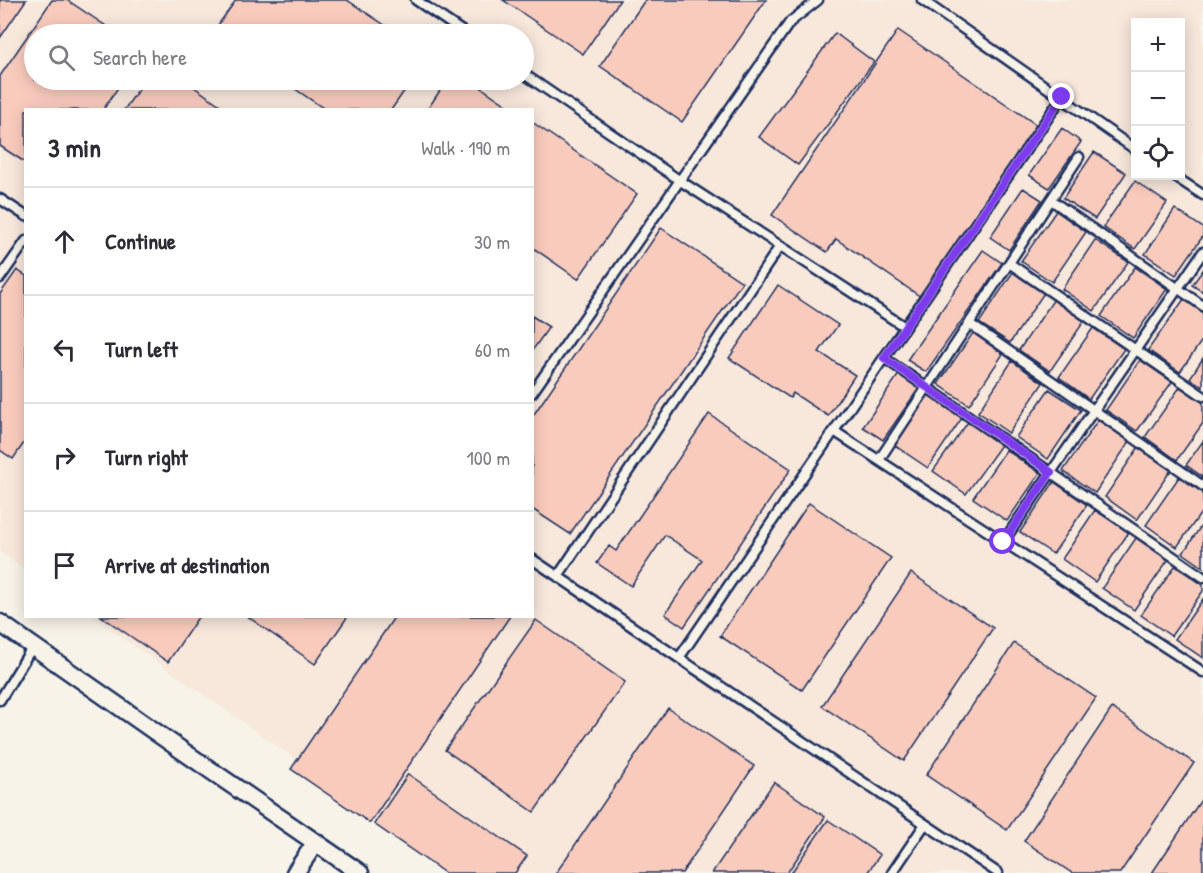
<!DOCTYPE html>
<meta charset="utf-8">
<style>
:root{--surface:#fff;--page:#f2f2f3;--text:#2b2b33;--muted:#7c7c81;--line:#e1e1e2}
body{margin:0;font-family:"Patrick Hand",sans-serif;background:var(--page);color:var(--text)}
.controls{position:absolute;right:18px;top:18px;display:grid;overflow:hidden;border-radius:0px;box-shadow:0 3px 15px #0003}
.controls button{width:54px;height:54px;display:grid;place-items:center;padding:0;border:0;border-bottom:2px solid var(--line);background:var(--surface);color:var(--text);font:30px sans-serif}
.stop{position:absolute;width:18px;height:18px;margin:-14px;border:4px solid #7c3aed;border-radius:50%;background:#fff}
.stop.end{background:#7c3aed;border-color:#fff;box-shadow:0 2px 6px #0008}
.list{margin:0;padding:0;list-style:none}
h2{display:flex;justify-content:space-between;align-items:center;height:78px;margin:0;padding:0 24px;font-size:26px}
h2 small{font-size:20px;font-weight:400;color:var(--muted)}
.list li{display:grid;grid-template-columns:39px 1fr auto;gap:18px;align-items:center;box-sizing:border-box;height:108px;padding:0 24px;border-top:2px solid var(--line)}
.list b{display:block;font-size:22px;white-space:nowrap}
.list em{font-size:20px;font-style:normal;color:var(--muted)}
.icon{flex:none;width:33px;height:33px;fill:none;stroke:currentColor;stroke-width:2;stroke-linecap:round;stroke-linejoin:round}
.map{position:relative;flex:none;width:1203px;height:873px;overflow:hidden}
.search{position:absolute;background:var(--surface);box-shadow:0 3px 15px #0003;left:24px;top:24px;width:510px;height:66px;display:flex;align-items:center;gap:15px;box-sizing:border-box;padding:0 21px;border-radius:33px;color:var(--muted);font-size:22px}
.panel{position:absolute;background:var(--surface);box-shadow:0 3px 15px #0003;left:24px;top:108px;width:510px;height:510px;border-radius:0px}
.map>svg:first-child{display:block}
.built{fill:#f8e7db;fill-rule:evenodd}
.building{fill:#f9cbbd;stroke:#1b2f5e;stroke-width:1.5}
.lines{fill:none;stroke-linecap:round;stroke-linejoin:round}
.service-casing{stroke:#1b2f5e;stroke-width:13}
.minor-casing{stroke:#1b2f5e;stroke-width:21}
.service{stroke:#f7f3e8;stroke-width:8}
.minor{stroke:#f7f3e8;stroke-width:16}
.route{stroke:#7c3aed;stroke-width:8}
</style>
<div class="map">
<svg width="1203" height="873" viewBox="0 0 1203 873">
<rect width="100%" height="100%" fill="#f7f3e8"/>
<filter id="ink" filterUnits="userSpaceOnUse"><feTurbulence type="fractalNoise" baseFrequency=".0167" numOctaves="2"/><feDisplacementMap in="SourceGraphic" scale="12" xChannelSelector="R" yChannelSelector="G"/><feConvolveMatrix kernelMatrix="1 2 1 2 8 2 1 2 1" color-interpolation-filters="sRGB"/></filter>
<g filter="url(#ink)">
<!-- built -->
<path class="built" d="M0 0H1203V873H458L93 617 532 616V110H26L25 569 0 552ZM1136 22H1180V176H1136ZM34 34H524V80H34Z"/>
<!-- building -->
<path class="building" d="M0 0H26L0 38Z
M52 0H67L118 34H34V80H123L103 110H26V163L0 146V76Z
M236 0H347L398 34H216L213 32Z
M503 0H620L583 54Z
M645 0H766L682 122 600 66Z
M898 30 1038 126 921 297 836 239 827 252 772 215Z
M835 33 874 62 798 165 759 137Z
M145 80H184L227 110H124Z
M282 80H412L391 110H326Z
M447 80H470L514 110H427Z
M532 122 637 194 578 279 532 247Z
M1062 128 1081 142 1049 188 1029 175Z
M1094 152 1126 173 1095 219 1063 198Z
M1135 181 1167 203 1135 249 1103 227Z
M1023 188 1042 200 1009 250 990 237Z
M1175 209 1203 228V236L1176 275 1145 254Z
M1056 211 1086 232 1052 282 1021 261Z
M661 228 742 282 570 534 532 509V417Z
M1095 240 1128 262 1094 311 1062 289Z
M983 250 1002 263 926 372 907 360Z
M1135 267 1167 289 1133 338 1101 316Z
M17 270 26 276V440L13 459 0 450V294Z
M1203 270V292L1192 285Z
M1013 272 1044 293 1010 343 979 323Z
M778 285 838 325 819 352 855 375 828 416 793 393 790 398 729 358Z
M1054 299 1085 320 1050 371 1019 350Z
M1184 299 1203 313V339L1180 372 1148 350Z
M532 316 549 327 532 351Z
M1093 328 1124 349 1089 399 1059 377Z
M973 333 1003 354 969 405 938 384Z
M1203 358V387L1190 378Z
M1140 360 1172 382 1137 431 1106 410Z
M1012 361 1043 383 1009 433 978 412Z
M899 374 919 388 883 440 863 427Z
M1180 387 1203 403V423L1177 460 1145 437Z
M1049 389 1081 410 1048 459 1016 437Z
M928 395 962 418 928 468 894 445Z
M709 414 791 469 684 627 665 614 702 560 665 535 631 586 597 563 609 546 616 551Z
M1098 420 1130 441 1095 493 1063 471Z
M968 422 1001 445 966 494 933 471Z
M1203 441V477L1186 465Z
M1138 448 1171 470 1137 520 1105 497Z
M1006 450 1040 473 1007 521 973 498Z
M1179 477 1203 493V510L1177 547 1146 525Z
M1054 482 1087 505 1053 554 1020 532Z
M809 503 891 558 802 690 720 636Z
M1095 510 1129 532 1095 582 1062 559Z
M1203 523V567L1183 553Z
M1136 538 1168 560 1134 610 1102 588Z
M1175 566 1203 585V591L1171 636 1141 615Z
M911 573 993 628 904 761 822 706Z
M1203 599V658L1175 639Z
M101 616H199L168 662Z
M247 616H348L315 664Z
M395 616H510L370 823 291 769Z
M536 620 625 682 534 812 445 750Z
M1014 643 1096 698 1007 830 926 775Z
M668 708 754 766 682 873H556Z
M1112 708 1194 763 1120 873H1072L1024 841Z
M408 774 527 856 515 873H445L374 824Z
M774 782 825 817 787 873H712Z
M1203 797V873H1152Z
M828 820 880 855 867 873H791Z"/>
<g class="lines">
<defs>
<path id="service" d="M416 0 466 34
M922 0 1136 150
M524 74 679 180 905 327
M1174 176 1203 195
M0 199 26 216
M1051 200 1203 306
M1009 263 1203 396
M0 278 26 241
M970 324 1203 486
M884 358 1203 577
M532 393 790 22 818 0
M834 431 1203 672
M879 460 1079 157
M1003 542 1203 252
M532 559 998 873
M558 576 780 246
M679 658 1062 97
M0 700 33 646
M892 873 925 824"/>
<path id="minor" d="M0 623 187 754 360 873
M295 873 316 842"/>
</defs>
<!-- service casing -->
<use href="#service" class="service-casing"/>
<!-- minor casing -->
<use href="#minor" class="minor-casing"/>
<!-- service -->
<use href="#service" class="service"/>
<!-- minor -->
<use href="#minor" class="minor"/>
</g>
</g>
<g class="lines" filter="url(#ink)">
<!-- route -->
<path class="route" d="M1003 542 1051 472 884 358 1062 97"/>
</g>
</svg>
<div class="controls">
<button>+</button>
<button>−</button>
<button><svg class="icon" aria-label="locate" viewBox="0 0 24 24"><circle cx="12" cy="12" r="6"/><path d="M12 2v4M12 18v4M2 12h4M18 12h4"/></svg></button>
</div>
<div class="stop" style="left:1003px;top:542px"></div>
<div class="stop end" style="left:1062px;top:97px"></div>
<div class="search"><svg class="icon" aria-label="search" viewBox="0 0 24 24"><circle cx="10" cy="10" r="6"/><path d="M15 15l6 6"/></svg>Search here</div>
<section class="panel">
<h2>3 min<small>Walk · 190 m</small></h2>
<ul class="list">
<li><svg class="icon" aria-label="ahead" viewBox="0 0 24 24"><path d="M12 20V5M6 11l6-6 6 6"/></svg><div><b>Continue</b></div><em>30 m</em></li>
<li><svg class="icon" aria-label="left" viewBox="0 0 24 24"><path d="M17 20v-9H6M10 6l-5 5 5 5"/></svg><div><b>Turn left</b></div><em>60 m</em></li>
<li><svg class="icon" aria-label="right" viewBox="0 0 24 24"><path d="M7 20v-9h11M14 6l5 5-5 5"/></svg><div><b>Turn right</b></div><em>100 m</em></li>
<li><svg class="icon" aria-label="arrive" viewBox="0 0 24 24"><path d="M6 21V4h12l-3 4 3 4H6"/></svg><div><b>Arrive at destination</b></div></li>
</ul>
</section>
</div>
